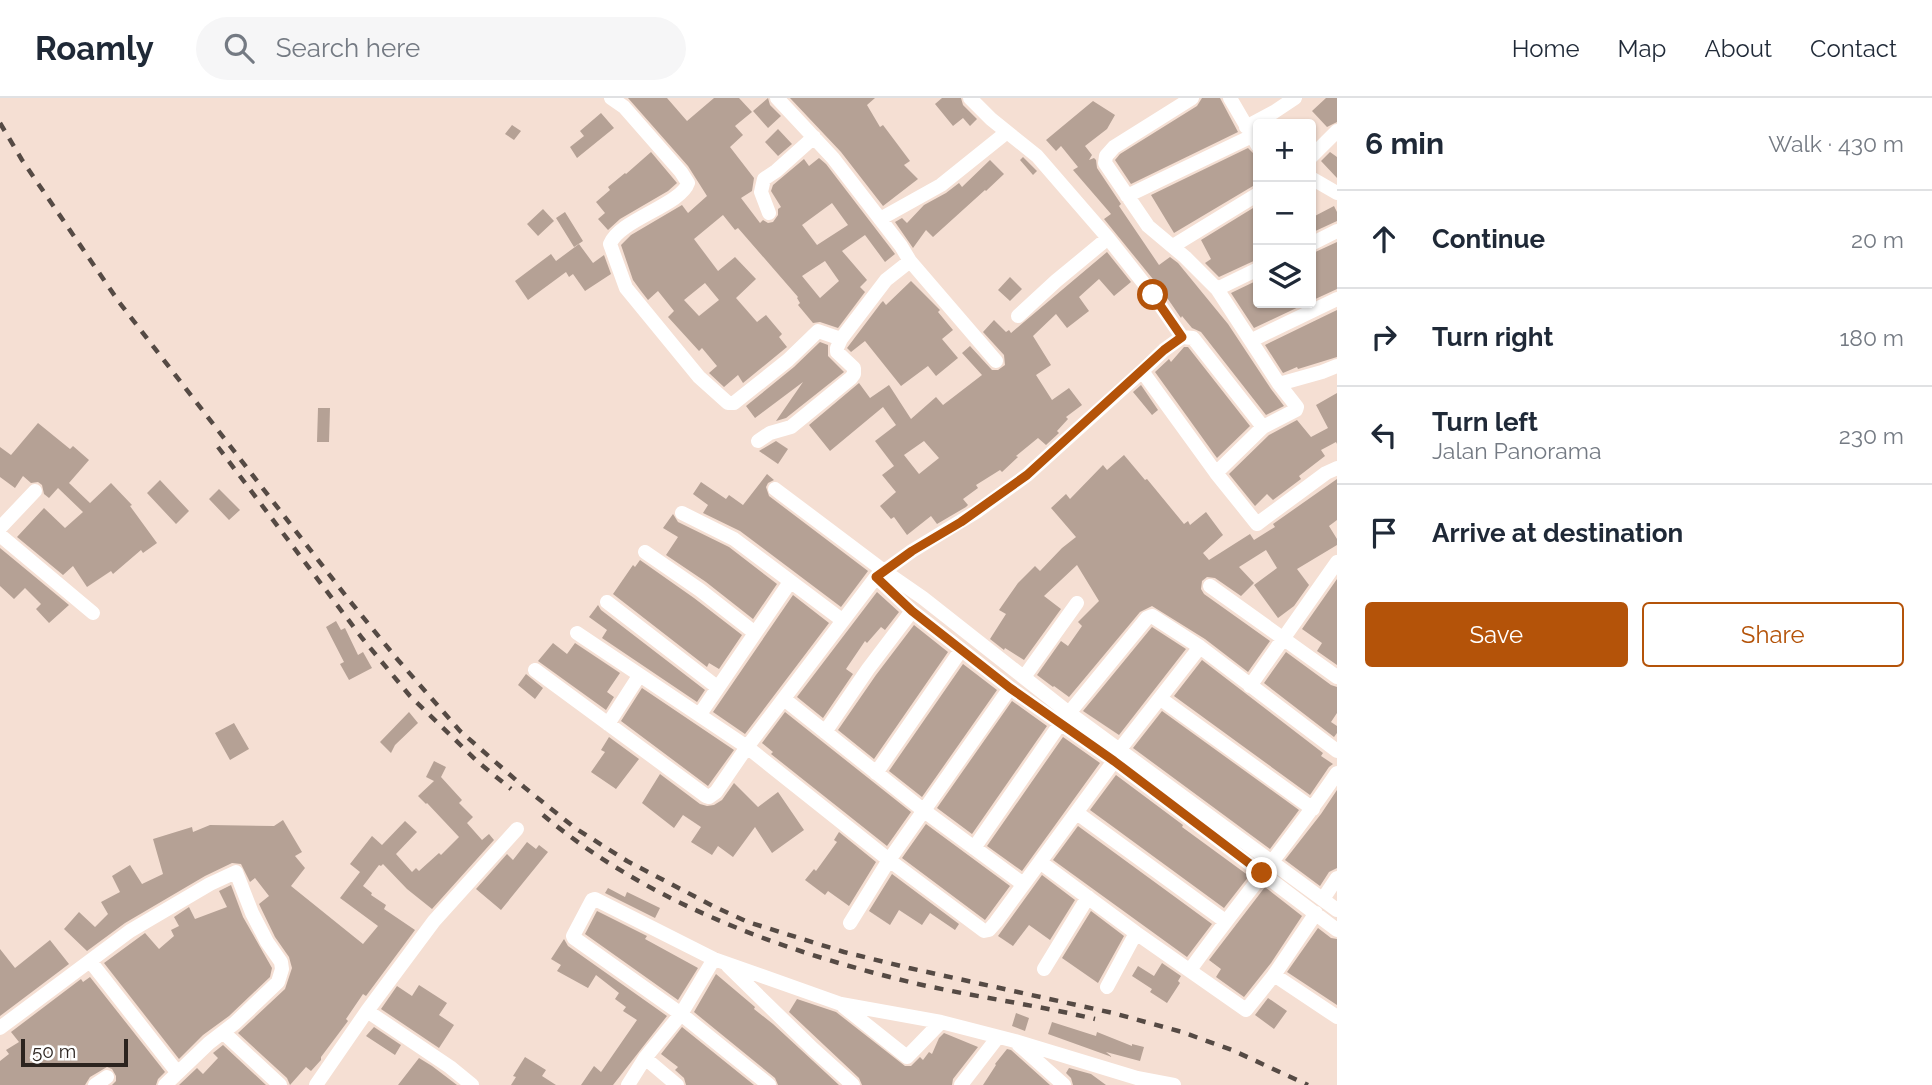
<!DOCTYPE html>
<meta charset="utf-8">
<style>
:root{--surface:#fff;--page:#f6f6f7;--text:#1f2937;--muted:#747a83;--line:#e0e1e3;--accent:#b45309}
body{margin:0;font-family:Raleway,sans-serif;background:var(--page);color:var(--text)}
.controls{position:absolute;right:21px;top:21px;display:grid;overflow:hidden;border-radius:7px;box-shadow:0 2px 5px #0004}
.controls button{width:63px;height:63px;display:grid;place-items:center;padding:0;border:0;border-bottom:2px solid var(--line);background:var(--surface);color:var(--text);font:35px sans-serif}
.scale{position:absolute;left:21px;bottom:18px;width:107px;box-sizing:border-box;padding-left:7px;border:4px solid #2c241f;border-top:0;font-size:19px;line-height:24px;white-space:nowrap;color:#2c241f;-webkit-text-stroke:5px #fff;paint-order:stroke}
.stop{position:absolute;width:21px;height:21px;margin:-16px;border:5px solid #b45309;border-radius:50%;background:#fff}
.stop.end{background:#b45309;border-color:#fff;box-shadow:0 2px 7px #0008}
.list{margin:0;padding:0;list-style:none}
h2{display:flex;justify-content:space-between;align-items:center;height:91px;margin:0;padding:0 28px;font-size:30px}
h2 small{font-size:23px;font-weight:400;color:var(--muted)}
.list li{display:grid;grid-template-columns:46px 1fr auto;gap:21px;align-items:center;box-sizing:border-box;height:98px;padding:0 28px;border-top:2px solid var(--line)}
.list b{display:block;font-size:26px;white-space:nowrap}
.list p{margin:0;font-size:23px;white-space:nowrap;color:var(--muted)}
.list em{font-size:23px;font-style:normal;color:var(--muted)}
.actions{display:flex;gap:14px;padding:21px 28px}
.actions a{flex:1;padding:16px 0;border:2px solid var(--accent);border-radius:7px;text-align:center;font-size:24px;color:var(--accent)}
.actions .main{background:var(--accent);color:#fff}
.icon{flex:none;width:38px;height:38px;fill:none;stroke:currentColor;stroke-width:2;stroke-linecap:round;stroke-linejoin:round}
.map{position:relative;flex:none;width:1337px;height:987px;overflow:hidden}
header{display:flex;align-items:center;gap:42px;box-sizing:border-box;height:98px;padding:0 35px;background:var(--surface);border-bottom:2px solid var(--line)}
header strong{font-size:33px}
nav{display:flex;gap:38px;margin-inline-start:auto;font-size:24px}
.search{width:490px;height:63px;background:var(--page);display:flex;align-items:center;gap:18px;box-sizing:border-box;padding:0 24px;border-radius:38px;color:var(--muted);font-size:26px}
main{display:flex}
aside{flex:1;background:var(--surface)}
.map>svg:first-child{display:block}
.building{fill:#b5a195;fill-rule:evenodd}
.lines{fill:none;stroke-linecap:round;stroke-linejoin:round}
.minor{stroke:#fff;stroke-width:14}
.rail{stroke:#554a44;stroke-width:4.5;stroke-dasharray:9 9;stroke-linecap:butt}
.route{stroke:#b45309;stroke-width:9}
</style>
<header>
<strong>Roamly</strong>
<div class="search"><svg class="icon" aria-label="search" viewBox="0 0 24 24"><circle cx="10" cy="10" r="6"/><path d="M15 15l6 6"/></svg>Search here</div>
<nav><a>Home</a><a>Map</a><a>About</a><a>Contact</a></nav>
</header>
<main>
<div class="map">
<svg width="1337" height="987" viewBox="0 0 1337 987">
<rect width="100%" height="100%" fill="#f5dfd3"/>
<!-- building -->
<path class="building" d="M628 0H667L687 23 714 0H739L752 14 735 28 743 37 730 49 754 80 752 93 741 100 760 125 763 122 768 125 773 124 778 117V111L781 109 771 93 773 87 804 61 809 68 819 60 826 66 895 156 885 164 865 137 842 153 867 182 860 189 865 194 838 230 820 224 813 225 798 207 800 205 797 200 798 199 738 130 735 132 723 117 694 141 718 173 735 159 756 181 736 200 757 224 766 217 782 236 779 239 787 249 743 285 738 277 724 289 709 275 717 268 702 250 699 253 668 219 674 213 658 193 648 202 641 193 633 182 621 147 631 137 682 107 688 115 707 98 688 68ZM832 105 848 127 817 147 802 127ZM825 163 839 183 820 200 802 178ZM705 185 719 202 699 218 684 202Z
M768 0 770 7 781 18 768 30 753 13Z
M790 0H875L867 7 880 29 883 27 910 63 904 67 918 81 883 108 841 54Z
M942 0H961L963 7 977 21 970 28 963 20 953 28 935 6Z
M1202 0H1220L1238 34 1131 86 1115 62 1120 56 1197 8Z
M1326 0H1337V24L1327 29 1312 13Z
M1093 3 1115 17 1107 31 1085 48 1092 57 1089 62 1094 60 1096 62 1097 70 1121 106 1119 108 1159 167 1170 159 1178 165 1228 226 1271 291 1284 308 1266 317 1201 234 1192 230 1182 218 1181 220 1161 191 1104 121 1111 116 1073 72 1078 69 1061 48 1056 53 1046 42Z
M601 15 614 30 577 60 570 49 584 38 580 33Z
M512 27 521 33 514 42 505 36Z
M778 31 792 46 778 58 765 44Z
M1248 50 1255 57 1258 63V86L1253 88 1174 135 1151 97Z
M651 54 677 85 668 93 620 121 608 132 598 121 605 115 596 104 610 92 608 89 625 75 626 76Z
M1330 54 1337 59V80L1321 63Z
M1023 59 1037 73 1033 77 1020 62Z
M990 62 1004 76 986 93 985 92 933 139 926 132 913 150 895 124 902 120 907 125 924 107 946 95 959 85 962 89Z
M1258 107V138L1254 141 1258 149V161L1219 179 1205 165 1211 161 1201 142Z
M1334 108 1337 114V123L1311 135V120Z
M543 111 554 123 538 138 527 126Z
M565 114 583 143 574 149 556 120Z
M1337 144V191L1311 203V156Z
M579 146 593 165 604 157 611 176 585 193 573 176 569 179 566 174 528 202 515 183 551 156 556 163Z
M1107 154 1131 184 1114 198 1099 181 1079 199 1089 213 1067 230 1056 216 1033 238 1051 267 1036 277 1052 302 1069 290 1082 307 1066 319 1068 321 1057 333 1059 335 1046 347 1038 340 1016 358 1018 359 1002 374 1000 372 976 387 978 390 963 401 968 407 966 409 937 426 931 418 907 437 894 419 891 421 880 408 896 394 882 377 894 368 875 343 896 327 883 309 830 353 809 327 859 285 870 300 889 287 911 321 936 299 943 307 982 277 962 255 970 248 992 272H998L1005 267 1004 257 983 234 994 222 1006 234 1009 232 1011 235ZM924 343 939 360 919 376 904 357Z
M1010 179 1022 191 1010 203 998 192Z
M1258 182V205H1307L1254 230 1231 195Z
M911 183 940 212 938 214 953 232 942 241 958 260 936 278 928 268 901 288 865 243 851 254 847 250 881 205 883 203 886 207Z
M1337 212V259L1298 271 1297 269 1283 275 1265 247Z
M820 244 828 247V258L844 274 786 320 776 323 803 284 755 320 746 308 794 269Z
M1184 249H1188L1250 328 1217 360 1155 274 1169 261 1171 264Z
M1141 287 1158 312 1152 317 1133 294Z
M1337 295V346L1336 344 1321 352 1325 358 1299 378 1301 381 1273 402 1267 396 1255 408 1229 376 1269 337 1297 322 1311 339 1328 330 1316 307Z
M318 310H330L329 344H317Z
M38 325 70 351 73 348 89 362 69 385 90 405 111 385 132 407 130 408 157 445 143 455 141 452 113 476 111 473 87 489 73 468 63 477 17 439 44 410 65 430 83 414 58 390 49 400 44 396 42 387 38 384 31 385 23 378 15 390 0 379V349L11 357Z
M776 343 788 351 778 366 759 353Z
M1124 357 1145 382 1147 381 1184 426 1188 423 1190 427 1206 414 1223 437 1203 455 1209 462 1250 436 1254 442 1275 429 1273 426 1337 381V422L1329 428 1337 441V447L1297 471 1309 487 1294 508 1278 520 1254 487 1277 470 1266 452 1239 469 1254 485 1241 498 1215 480 1207 479 1202 483 1201 491 1204 496 1270 543 1248 574 1205 541 1152 508 1140 514 1069 599 1054 588 1053 589 1037 577 1061 543 1068 548 1082 528 1078 524 1099 503 1077 467 1044 498 1061 511 1024 562 1005 550 1004 552 990 541 1006 516 999 512 1018 485 1035 468 1040 473 1062 450 1076 439 1051 410 1066 396 1070 401 1103 367 1107 372Z
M767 376 774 382 768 385 766 389 769 398 868 473 841 509 740 433 703 415 708 407 693 396 701 384 726 401 729 397 743 407Z
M160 382 189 413 176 426 147 395Z
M219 391 240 412 229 422 209 401Z
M673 416 678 424 729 449 777 486 753 521 706 484 666 457 678 439 663 430Z
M0 450 69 507 49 525 36 511 41 506 25 490 14 501 0 488Z
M640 462 694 500 742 537 719 571 709 565 707 569 613 496 633 467 635 469Z
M1337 481V567L1317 553 1322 545 1302 531Z
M877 494 899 514 885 532 881 529 867 545 865 543 846 571 853 576 823 620 797 599Z
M793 497 829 525 745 636 713 614Z
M598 507 601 512 705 592 697 604 602 540 607 532 589 519Z
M336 523 341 532 345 530 358 557 363 554 372 570 349 582 340 566 344 564 326 529Z
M914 527 948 554 874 661 838 632 876 577Z
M1152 529 1186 551 1119 637 1083 613Z
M553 545 567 556 575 545 620 575 607 594 614 599 606 612 538 563Z
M1286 554 1331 587 1337 589V615L1331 624 1337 628V635L1334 639 1264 585Z
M1202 562 1323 655 1321 658 1333 666 1329 669 1310 697 1174 598Z
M963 566 997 592 922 699 889 673Z
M526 576 543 590 535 601 518 587Z
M642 590 734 652 708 688 621 623Z
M1012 603 1047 628 972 736 937 710Z
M1162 613 1299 712 1270 751 1133 650Z
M409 614 418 625 395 647 391 655 380 644Z
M785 614 911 714 887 748 771 656 773 654 762 645Z
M234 625 249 651 230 662 215 635Z
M609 639 639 661 616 691 591 674 605 654 601 652Z
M1063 639 1100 665 1022 773 987 748Z
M434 663 446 669 441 679 462 702 459 705 473 719 467 725 482 742 489 736 494 742 432 811 407 791 383 766 381 768 379 767 363 788 372 795 371 797 386 807 384 811 415 832 366 898 363 896 346 921 348 923 321 959V962L311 973 306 969 290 987 287 980 238 935 285 891 292 870 289 859 275 839 259 806 269 798 255 780 250 784 241 766 232 765 205 778 125 825 87 853 64 831 79 814 95 829 108 816 101 804 120 794 112 778 130 767 142 786 163 776 153 741 192 729 193 734 210 727 274 728 283 722 302 754 295 758 305 770 291 788 363 846 378 828 340 800 360 774 350 766 372 738 382 747 405 723 417 734 396 756 412 774 416 770 419 773 439 755 441 757 459 739 427 705 426 706 418 698 434 683 426 679Z
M660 676 700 706 707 708 714 707 722 702 734 685 758 709 778 694 804 732 772 755 755 729 733 759 718 748 712 757 691 744 701 729 683 717 674 730 642 705Z
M1116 677 1183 727 1182 729 1249 778 1224 810 1090 712Z
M1337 692V770L1329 774 1320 788 1285 762 1321 716Z
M926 726 1010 788 985 822 902 760Z
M1078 728 1212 826 1187 859 1053 762Z
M839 734 876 764 849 808 828 793 825 797 805 782 814 771 816 773 837 744 834 742Z
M527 744 536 751 539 747 548 754 501 812 476 791 507 756 513 762Z
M892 776 959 826 955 832 930 815 922 827 899 812 890 827 869 813Z
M1042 777 1075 802 1050 842 1029 827 1013 848 998 838Z
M231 787 243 819 272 870 270 879 229 918 203 937 179 961 104 865 145 835 159 851 174 838 171 832 179 828 174 819 189 809 195 821 227 809 219 793Z
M1265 789 1302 818 1271 865 1244 899 1216 879 1221 871 1209 862Z
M608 790 625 799 627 794 660 810 655 820 605 795Z
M597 813 647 838 645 841 698 870 678 902 585 836Z
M1091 813 1124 838 1098 885 1062 860Z
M1318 830 1331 840 1337 841V907L1287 874Z
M564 841 568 848 667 918 613 987H581L594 968 601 974 637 922 623 913 626 909 615 901 619 895 596 877 588 890 557 873 561 867 551 861Z
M50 842 69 866 0 918V851L15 870Z
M1162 865 1181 878 1178 883 1180 885 1167 905 1150 894 1152 891 1132 878 1138 868 1154 878Z
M716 876 755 909 754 911 773 926 839 987H778L775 980 694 914Z
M90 879 165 974 158 981 156 987H112L116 983V978L112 971 107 969 90 979 85 987H0V963L9 956 6 952 19 944 11 934 81 881 83 884Z
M419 887 447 905 439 917 454 927 439 950 381 911 397 888 412 898Z
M1268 900 1287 913 1274 931 1255 917Z
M797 901 836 914 905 968H911L920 959 923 962 929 954 932 956 939 940 944 935 978 949 953 981 952 987H862L859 980 789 914Z
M1016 915 1029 920 1025 933 1012 928Z
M1052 924 1096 938 1097 934 1132 948V946L1144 949 1140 963 1106 954 1112 959 1048 936Z
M374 929 401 947 395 957 366 938Z
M682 929 754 987H686L684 980 675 972 678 969 661 956Z
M223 947 266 987H179L197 970 203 976 218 960 213 955Z
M1007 951 1011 952 1050 987H983L996 967 995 966Z
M525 959 546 972 542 978 556 987H511L516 979 513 978Z
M419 960 432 968 457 987H398Z
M1069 970 1091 976 1106 987H1073L1071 980 1066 975Z"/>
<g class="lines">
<!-- minor -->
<path class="minor" d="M611 0 624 9 681 74 688 85C681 107 619 122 610 146L626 190 699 279 728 305H734L788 262 818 233 841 241
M777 0 833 60 901 148 910 163 996 263
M970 0 991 21 1037 58 1108 140 1153 197 1182 239
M1192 0 1114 49 1106 58 1105 65 1148 128 1185 159 1217 191 1279 286 1297 309 1296 312 1263 329 1216 375
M1230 0 1258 48
M1246 29 1274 14 1295 0
M1311 59 1337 33
M1311 80 1337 95
M1127 98 1252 38
M769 115 761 94 764 81 776 73 814 39
M880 121 941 87 1007 34
M1311 146 1337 133
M1173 148 1258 96
M1217 191 1258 171
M1018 218 1056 183 1108 140
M1252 242 1337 201
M1142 273 1164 252 1182 239 1193 240 1263 329
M1279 286 1322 274 1337 268
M758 343 770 335 791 329 851 280 854 276V270L837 254V250L841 241 886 182 910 163
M775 391 884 473 923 500 1069 615 1337 812
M682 415 734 441 842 522
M0 430 35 393
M0 437 93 515
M645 454 700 492 755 535
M876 479 912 513 1010 590 1114 663 1337 832
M1210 488 1337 579
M607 504 717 589
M577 535 747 649 889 762 984 833 989 832 996 824 1114 663
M535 572 706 698 709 699 716 694 747 649 876 479 912 453 976 414 1027 377 1142 273 1216 375 1257 426 1326 375 1337 370
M1024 579 1077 505
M1250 588 1337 464
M784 601 923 712 1023 786
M1161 601 1313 711
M1069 615 1147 520 1152 518 1200 549 1337 653
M700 616 790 484
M608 626 639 578
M825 634 868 571 912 513
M1120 651 1200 549
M876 675 961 552
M1077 715 1225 823
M974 750 1060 626
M1040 764 1136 835 1246 912 1274 877 1316 815
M1323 801 1337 780
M850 825 889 762 1010 590
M90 863 177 974
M728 868 813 951 853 987
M1044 871 1088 799
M1190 872C1238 805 1291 743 1337 675
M1274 877 1337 919
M1107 889 1136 835
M843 908 907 959 941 924
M367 913 450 969 472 987
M0 930 130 833 210 786 236 774 252 815 267 844 281 864 282 871 278 884 235 925 209 945 165 987
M224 935 280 987
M1018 946 1064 987
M645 960 677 987
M95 987 107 979
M316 987 367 913 434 823 517 731
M628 987 645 960 681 916 714 861
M769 987 681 916 574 840 573 838 592 802 595 801 714 861 841 906 941 924 1015 943 1137 980 1174 987
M961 987 998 939"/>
<!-- rail -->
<path class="rail" d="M0 25 22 62 119 204 349 502 398 562 460 633 524 689 575 730 627 763 713 808 748 824 844 854 909 870 1113 915 1182 934 1232 952 1308 987
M218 349 362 540 410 598 478 664 511 691
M543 717C649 806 784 854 918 886 976 899 1036 907 1095 921"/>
</g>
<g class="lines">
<!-- route -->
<path class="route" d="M1153 197 1182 239 1164 252 1027 377 961 424 912 453 876 479 912 513 1010 590 1114 663 1262 775"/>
</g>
</svg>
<div class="controls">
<button>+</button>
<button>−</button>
<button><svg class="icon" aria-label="layers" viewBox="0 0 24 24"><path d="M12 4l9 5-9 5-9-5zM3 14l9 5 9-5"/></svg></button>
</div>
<div class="scale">50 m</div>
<div class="stop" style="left:1153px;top:197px"></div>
<div class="stop end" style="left:1262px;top:775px"></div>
</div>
<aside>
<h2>6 min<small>Walk · 430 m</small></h2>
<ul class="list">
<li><svg class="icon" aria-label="ahead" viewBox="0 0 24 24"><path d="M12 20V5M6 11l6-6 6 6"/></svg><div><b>Continue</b></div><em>20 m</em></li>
<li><svg class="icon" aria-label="right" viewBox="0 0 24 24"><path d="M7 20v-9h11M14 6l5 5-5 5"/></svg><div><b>Turn right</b></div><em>180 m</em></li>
<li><svg class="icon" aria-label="left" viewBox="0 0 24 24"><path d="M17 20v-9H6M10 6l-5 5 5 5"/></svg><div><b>Turn left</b><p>Jalan Panorama</p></div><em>230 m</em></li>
<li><svg class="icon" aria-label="arrive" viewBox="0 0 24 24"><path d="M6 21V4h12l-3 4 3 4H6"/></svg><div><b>Arrive at destination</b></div></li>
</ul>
<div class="actions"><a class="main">Save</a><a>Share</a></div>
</aside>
</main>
